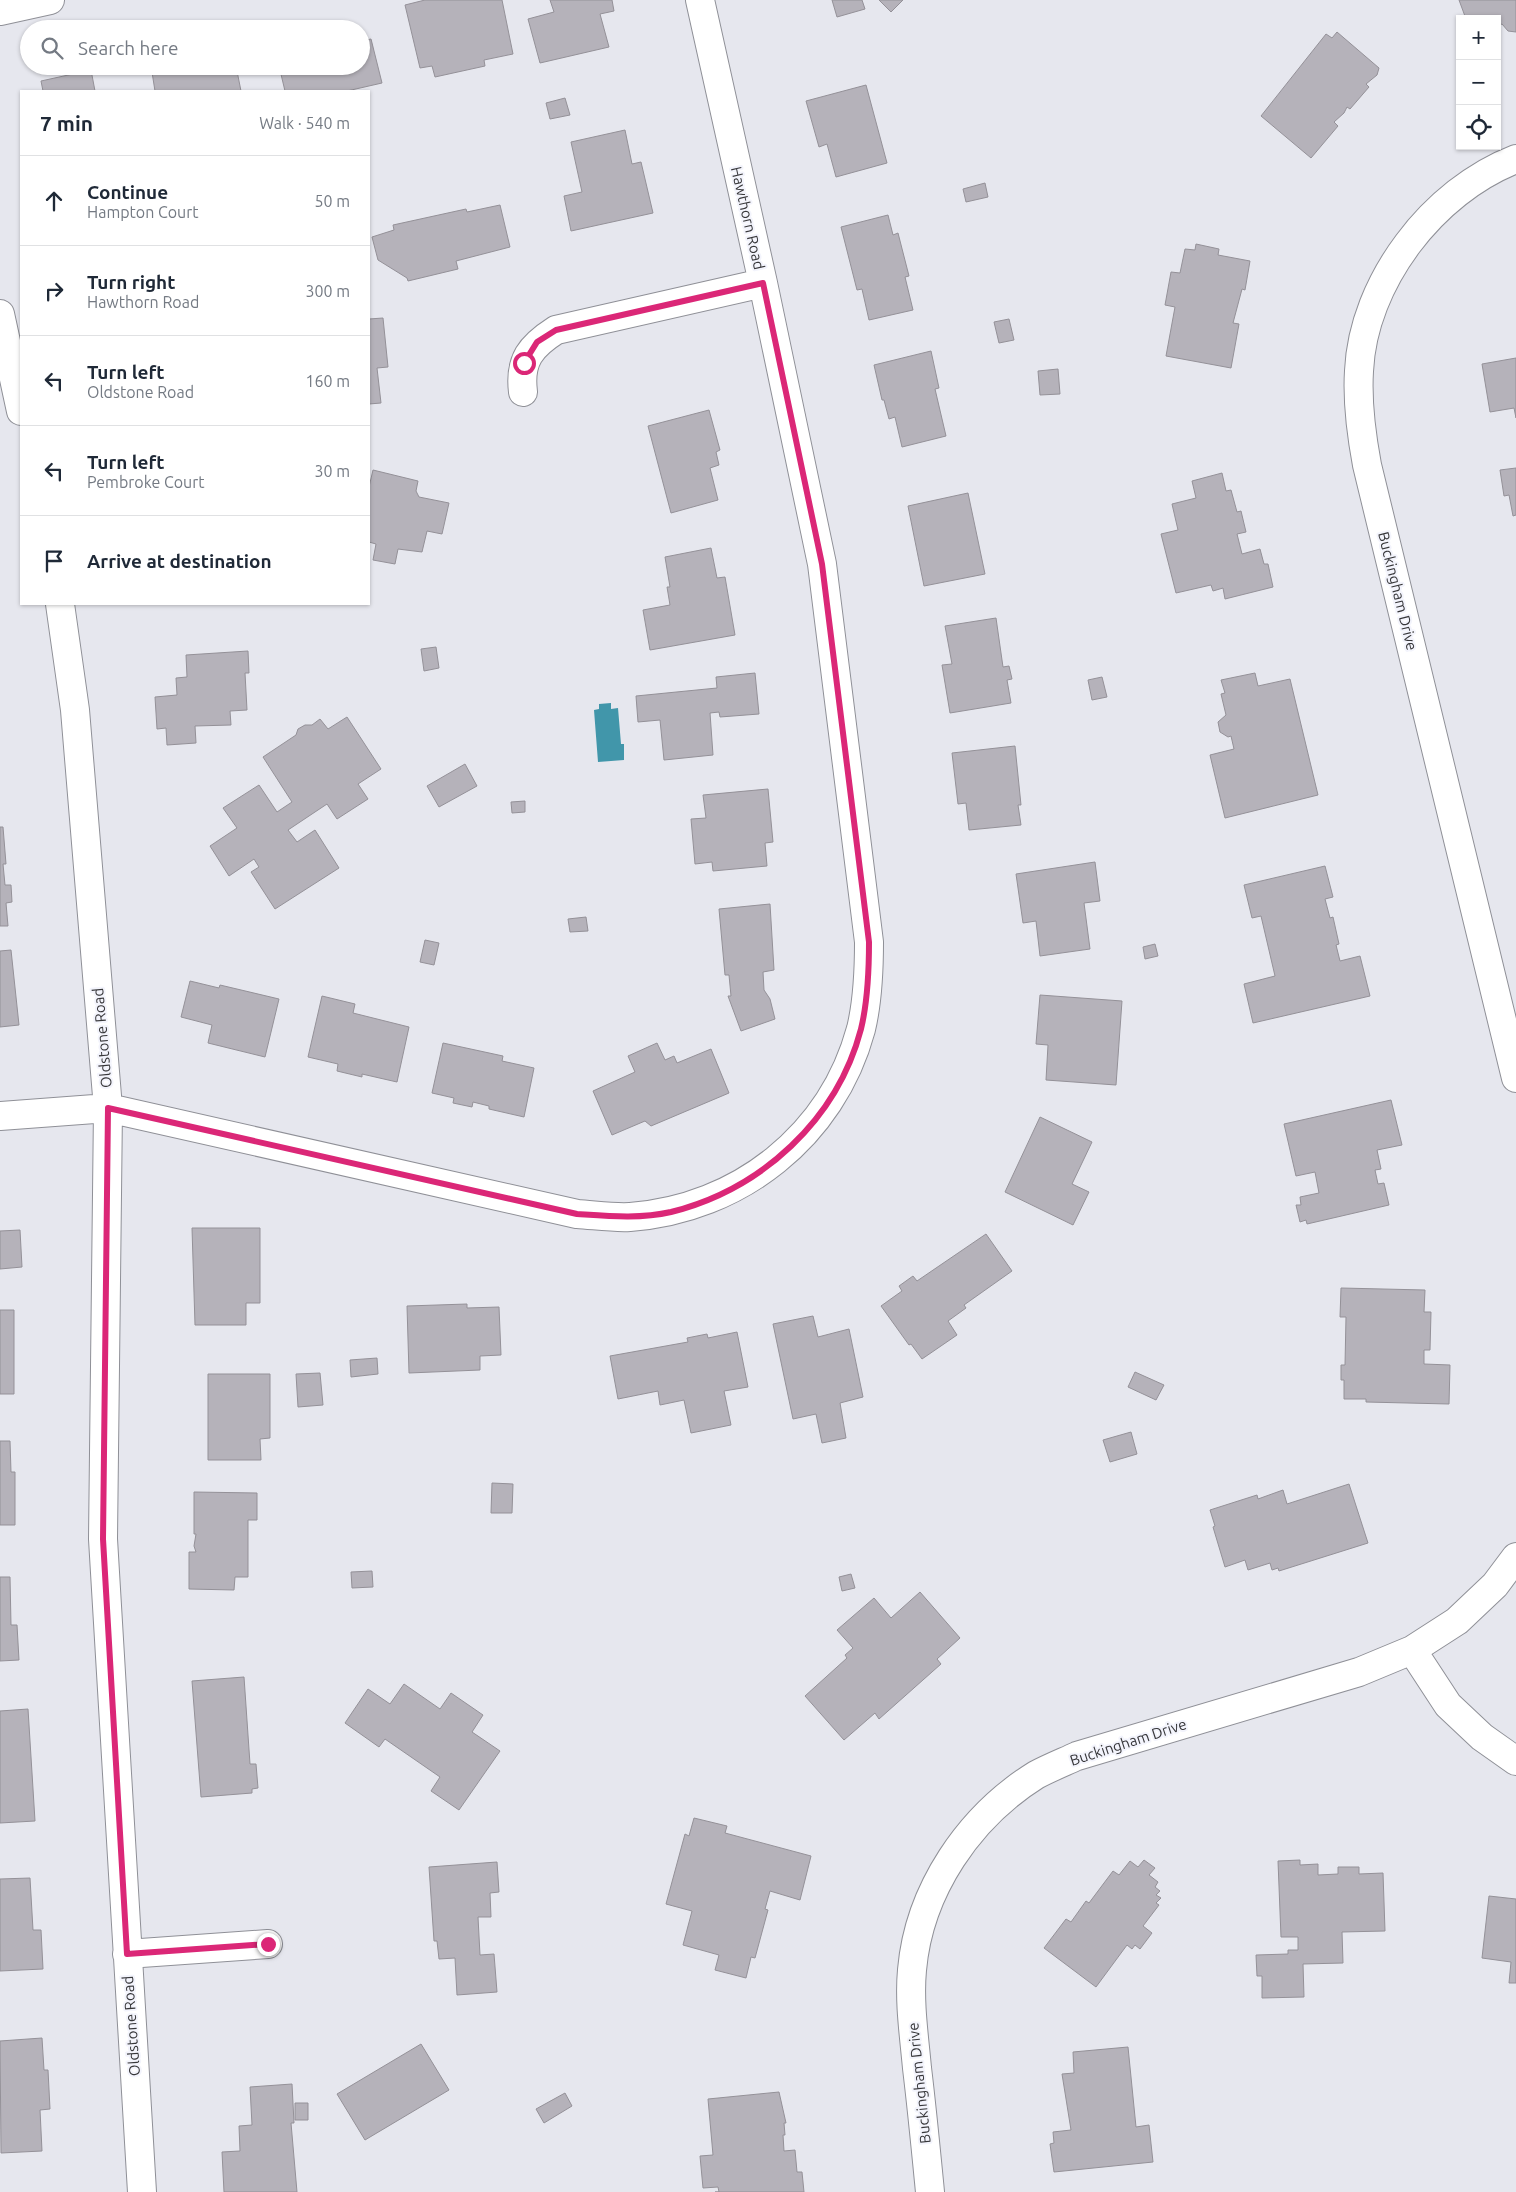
<!DOCTYPE html>
<meta charset="utf-8">
<style>
:root{--surface:#fff;--page:#f2f2f3;--text:#1f2937;--muted:#747a83;--line:#e0e1e3}
body{margin:0;font-family:Ubuntu,sans-serif;background:var(--page);color:var(--text)}
.controls{position:absolute;right:15px;top:15px;display:grid;overflow:hidden;border-radius:0px;box-shadow:0 1px 4px #0004}
.controls button{width:45px;height:45px;display:grid;place-items:center;padding:0;border:0;border-bottom:1px solid var(--line);background:var(--surface);color:var(--text);font:25px sans-serif}
.stop{position:absolute;width:15px;height:15px;margin:-11px;border:4px solid #db2777;border-radius:50%;background:#fff}
.stop.end{background:#db2777;border-color:#fff;box-shadow:0 1px 5px #0008}
.list{margin:0;padding:0;list-style:none}
h2{display:flex;justify-content:space-between;align-items:center;height:65px;margin:0;padding:0 20px;font-size:21px}
h2 small{font-size:16px;font-weight:400;color:var(--muted)}
.list li{display:grid;grid-template-columns:32px 1fr auto;gap:15px;align-items:center;box-sizing:border-box;height:90px;padding:0 20px;border-top:1px solid var(--line)}
.list b{display:block;font-size:19px;white-space:nowrap}
.list p{margin:0;font-size:16px;white-space:nowrap;color:var(--muted)}
.list em{font-size:16px;font-style:normal;color:var(--muted)}
.icon{flex:none;width:28px;height:28px;fill:none;stroke:currentColor;stroke-width:2;stroke-linecap:round;stroke-linejoin:round}
.map{position:relative;flex:none;width:1516px;height:2192px;overflow:hidden}
.search{position:absolute;background:var(--surface);box-shadow:0 1px 4px #0004;left:20px;top:20px;width:350px;height:55px;display:flex;align-items:center;gap:12px;box-sizing:border-box;padding:0 18px;border-radius:28px;color:var(--muted);font-size:19px}
.panel{position:absolute;background:var(--surface);box-shadow:0 1px 4px #0004;left:20px;top:90px;width:350px;height:515px;border-radius:0px}
.map>svg:first-child{display:block}
.water{fill:#4196aa}
.building{fill:#b5b2ba;stroke:#949198}
.lines{fill:none;stroke-linecap:round;stroke-linejoin:round}
.minor-casing{stroke:#8f9097;stroke-width:30}
.minor{stroke:#fff;stroke-width:28}
.route{stroke:#db2777;stroke-width:6}
.labels{text-anchor:middle;dominant-baseline:central;stroke-width:4;stroke-linejoin:round;paint-order:stroke}
.street-label{font-size:15px;fill:#37373a;stroke:#f3f4fc}
</style>
<div class="map">
<svg width="1516" height="2192" viewBox="0 0 1516 2192">
<rect width="100%" height="100%" fill="#e6e7ee"/>
<!-- water -->
<path class="water" d="M611 703V709L618 708 621 744H624V760L598 762 594 710 599 709V704Z"/>
<!-- building -->
<path class="building" d="M425 0H502L513 54 484 60 485 66 435 77 432 66 420 68 405 5Z
M550 0H612L614 11 600 14 609 47 540 63 528 19 554 12Z
M832 0H862L865 9 837 17Z
M879 0H903L891 12Z
M1459 0H1516V32L1508 31 1502 24 1497 26V19H1466Z
M1337 32 1379 68 1377 75 1366 84 1369 87 1350 109 1347 107 1344 113 1334 122 1338 126 1311 158 1261 116 1326 34 1332 38Z
M371 39 382 83 347 91H285L279 66H361V41Z
M151 66H236L241 91H155Z
M91 70 95 91H43L41 81Z
M866 85 887 163 836 177 827 144 819 147 806 101Z
M565 98 570 115 550 119 546 103Z
M625 130 632 164 641 162 653 213 571 231 564 196 582 192 571 142Z
M985 183 988 197 966 202 963 189Z
M500 205 510 247 456 261 458 269 408 281 407 278 378 260 372 237 394 230 393 225 466 209 467 212Z
M888 215 893 235 898 233 909 276 905 277 913 310 869 320 862 289 857 290 841 227Z
M1196 244 1219 249 1218 255 1250 261 1245 290 1242 289 1233 323 1239 324 1231 368 1166 356 1175 307 1165 305 1171 272 1180 273 1185 249 1195 250Z
M383 318 388 367 377 368 381 403 369 404V319Z
M1009 319 1014 340 999 343 994 322Z
M931 351 939 388 935 389 946 436 902 447 895 417 889 419 884 400H882L874 365Z
M1516 358V418L1514 408 1490 412 1482 364Z
M1058 369 1060 394 1040 395 1038 371Z
M709 410 720 450 716 452 719 465 710 468 718 500 671 513 648 426Z
M1516 468V515L1513 516 1509 495 1504 496 1500 470Z
M373 470 418 481 416 491 419 497 449 503 442 534 427 531 422 552 398 549 395 564 373 560 376 544 369 542V487Z
M1222 473 1226 491 1231 490 1237 512 1241 511 1246 532 1237 534 1242 554 1260 549 1264 564H1268L1273 587 1225 599 1223 588 1213 591 1211 585 1176 593 1161 534 1178 530 1172 504 1196 498 1192 481Z
M968 493 985 574 924 586 908 506Z
M711 548 717 578 725 577 735 635 650 650 643 610 670 605 667 587H670L665 557Z
M996 618 1003 667 1009 666 1012 679 1007 680 1011 703 950 713 942 665 952 664 945 626Z
M436 647 439 668 424 671 421 649Z
M248 651 249 673H245L247 710 230 711 231 725 195 726 196 743 167 745 166 728 157 729 155 697 177 695 176 678 187 677 186 655Z
M755 673 759 714 720 717 719 712 710 713 713 755 664 760 660 720 638 722 636 696 717 688 716 677Z
M1255 673 1258 686 1290 679 1318 795 1225 818 1210 755 1234 749 1231 736 1228 737 1220 732 1218 722 1226 715 1221 694 1225 693 1221 680Z
M1102 677 1107 697 1092 700 1088 680Z
M347 717 381 769 358 784 368 799 337 819 327 804 288 830 297 842 315 830 339 868 275 909 251 872 259 867 254 859 229 876 210 846 237 828 223 808 259 785 277 812 292 802 263 757 296 735 298 729 305 725H312L320 719 328 729Z
M1015 746 1021 805H1018L1021 825 969 830 966 803 958 804 952 753Z
M465 764 477 786 439 807 427 786Z
M768 789 773 842 765 843 767 866 713 871 712 862 695 864 691 819 706 818 703 795Z
M525 801V812L512 813 511 802Z
M0 827H3L6 864H3L5 885H11L12 902 6 903 8 926H0Z
M1095 862 1100 901 1084 903 1090 949 1040 956 1036 921 1023 923 1016 874Z
M1325 866 1333 897 1325 899 1330 918 1333 917 1339 944 1336 945 1340 961 1360 956 1370 996 1253 1023 1244 984 1275 976 1261 916 1252 918 1244 885Z
M770 904 774 970 763 972 764 990 770 999 775 1019 741 1031 728 996H731L729 975H725L719 909Z
M586 917 588 931 570 932 568 919Z
M425 940 439 943 434 965 420 962Z
M1155 944 1158 956 1145 959 1143 947Z
M11 950 19 1025 0 1027V951Z
M190 981 219 988 220 985 279 999 265 1057 208 1043 212 1025 181 1017Z
M1040 995 1122 1001 1116 1085 1046 1080 1048 1045 1036 1044Z
M322 996 355 1004 353 1013 409 1027 397 1082 362 1074V1077L337 1071 338 1064 308 1057Z
M443 1043 503 1056 502 1061 534 1068 524 1117 489 1109V1106L473 1102 472 1107 453 1103 454 1098 432 1093Z
M657 1043 665 1060 674 1056 677 1063 711 1049 729 1093 651 1126 645 1121 612 1135 593 1091 635 1072 628 1056Z
M1391 1100 1402 1145 1377 1150 1381 1169 1375 1170 1378 1184 1384 1183 1389 1205 1307 1224 1306 1220 1300 1222 1296 1205H1301L1300 1197 1319 1193 1315 1172 1296 1176 1284 1124Z
M1040 1117 1092 1142 1072 1184 1089 1192 1073 1225 1005 1192Z
M192 1228H260V1303H246V1325H195Z
M20 1230 22 1267 0 1269V1231Z
M986 1234 1012 1271 964 1305 966 1308 948 1321 957 1335 922 1359 911 1344 909 1345 881 1306 902 1291 899 1286 913 1276 917 1281Z
M1341 1288 1425 1290 1424 1312H1431L1430 1350H1424V1364L1450 1365 1449 1404 1366 1402V1399H1344V1380H1341V1365H1345L1346 1317H1340Z
M467 1304V1308L499 1307 501 1355 480 1356V1370L409 1373 407 1306Z
M0 1310H14V1394H0Z
M813 1316 818 1337 849 1329 863 1397 840 1403 846 1438 822 1443 816 1414 793 1419 773 1324Z
M737 1332 748 1387 724 1391 731 1425 691 1433 684 1400 660 1405 658 1391 618 1399 610 1356 688 1342 687 1338 707 1334 708 1338Z
M377 1358 378 1374 351 1377 350 1360Z
M1135 1372 1164 1385 1156 1400 1128 1387Z
M320 1373 323 1405 298 1407 296 1374Z
M208 1374H270V1438L260 1439 261 1460H208Z
M1131 1432 1137 1454 1110 1462 1103 1440Z
M0 1441H10L11 1472H15V1525H0Z
M492 1483 513 1484 512 1513H491Z
M1349 1484 1368 1543 1279 1571 1278 1568 1272 1570 1270 1563 1248 1570 1245 1560 1225 1567 1213 1527 1215 1526 1210 1510 1257 1495 1258 1499 1283 1490 1287 1504Z
M194 1492 257 1493V1520H248V1577H235L234 1590 189 1589V1552H196L194 1546 196 1534H194Z
M372 1571 373 1587 352 1588 351 1572Z
M851 1574 855 1588 842 1591 839 1577Z
M0 1577H10L11 1625H17L19 1660 0 1661Z
M920 1592 960 1638 937 1659 941 1664 879 1719 875 1713 844 1740 805 1696 847 1658 845 1655 853 1648 837 1630 874 1598 891 1618Z
M244 1677 250 1764H256L258 1788 252 1789V1793L201 1797 192 1681Z
M404 1684 440 1709 451 1693 483 1715 472 1732 500 1751 459 1810 431 1791 440 1777 385 1739 379 1747 345 1723 368 1689 390 1704Z
M28 1709 35 1821 0 1823V1711Z
M694 1818 727 1826 725 1833 811 1856 800 1900 770 1891 765 1909 768 1910 755 1958 751 1957 746 1978 715 1970 719 1955 683 1945 692 1911 666 1904 685 1834 689 1836Z
M1144 1860 1155 1868 1149 1875 1158 1882 1155 1887 1160 1891 1156 1895 1161 1898 1156 1903 1159 1905 1143 1926 1152 1933 1140 1949 1135 1945 1132 1949 1127 1945 1096 1987 1044 1948 1066 1919 1071 1922 1086 1901 1089 1903 1113 1871 1119 1875 1130 1861 1138 1867Z
M1300 1860V1865L1318 1864V1875L1338 1874V1867H1359V1874L1383 1873 1385 1931 1342 1932 1343 1963 1303 1964 1304 1997 1262 1998V1976H1257L1256 1955 1288 1954V1950H1298V1937H1281L1278 1861Z
M497 1862 499 1892 490 1893 491 1917H478L480 1955 494 1954 497 1992 457 1995 455 1958 439 1959 437 1941H434L429 1867Z
M30 1878 33 1930H41L43 1969 0 1971V1879Z
M1489 1896 1516 1899V1983H1509L1511 1962 1482 1958Z
M42 2038 44 2070H48L50 2109 40 2110 42 2151 1 2153 0 2041Z
M421 2044 449 2090 365 2140 337 2094Z
M1128 2047 1136 2127 1149 2125 1153 2162 1054 2172 1050 2144 1054 2143 1053 2132 1071 2130 1062 2074 1074 2073 1073 2052Z
M292 2084 294 2123H291L297 2192H224L222 2152 240 2151 239 2126 252 2125 250 2087Z
M779 2092 786 2123H784L785 2135H783L784 2151 795 2150 797 2172H802L804 2192H715H719L718 2187 703 2188 700 2156 713 2155 708 2099Z
M565 2093 572 2106 544 2123 536 2109Z
M295 2103H308V2120H295Z"/>
<g class="lines">
<defs>
<path id="minor" d="M0 11 50 0
M1516 159C1433 191 1363 282 1359 371 1357 403 1361 433 1367 465L1516 1078
M0 314 21 411
M523 392C519 360 531 346 556 330L763 283
M60 604 75 710 108 1108 103 1539 142 2192
M0 1116 108 1108 577 1214C594 1215 613 1218 630 1217 739 1209 832 1136 861 1029 868 1000 869 971 869 942L822 564 763 283 700 0
M1412 1650 1448 1705 1482 1737 1516 1761
M127 1954 268 1944
M930 2192C926 2151 922 2109 917 2068 914 2035 909 2002 912 1970 919 1890 969 1817 1036 1775 1049 1768 1064 1762 1077 1756L1359 1672 1412 1650 1457 1621 1495 1585 1516 1557"/>
</defs>
<!-- minor casing -->
<use href="#minor" class="minor-casing"/>
<!-- minor -->
<use href="#minor" class="minor"/>
</g>
<g class="lines">
<!-- route -->
<path class="route" d="M268 1944 127 1954 103 1539 108 1108 577 1214C608 1216 640 1219 671 1212 762 1189 837 1120 861 1029 868 1000 869 971 869 942L822 564 763 283 556 330 537 342 524 363"/>
</g>
<g class="labels">
<!-- street labels -->
<g class="street-label">
<text transform="translate(748 218) rotate(77)">Hawthorn Road</text>
<text transform="translate(1398 591) rotate(76)">Buckingham Drive</text>
<text transform="translate(102 1038) rotate(-95)">Oldstone Road</text>
<text transform="translate(1128 1742) rotate(-18)">Buckingham Drive</text>
<text transform="translate(131 2026) rotate(-94)">Oldstone Road</text>
<text transform="translate(919 2083) rotate(-96)">Buckingham Drive</text>
</g>
</g>
</svg>
<div class="controls">
<button>+</button>
<button>−</button>
<button><svg class="icon" aria-label="locate" viewBox="0 0 24 24"><circle cx="12" cy="12" r="6"/><path d="M12 2v4M12 18v4M2 12h4M18 12h4"/></svg></button>
</div>
<div class="stop" style="left:524px;top:363px"></div>
<div class="stop end" style="left:268px;top:1944px"></div>
<div class="search"><svg class="icon" aria-label="search" viewBox="0 0 24 24"><circle cx="10" cy="10" r="6"/><path d="M15 15l6 6"/></svg>Search here</div>
<section class="panel">
<h2>7 min<small>Walk · 540 m</small></h2>
<ul class="list">
<li><svg class="icon" aria-label="ahead" viewBox="0 0 24 24"><path d="M12 20V5M6 11l6-6 6 6"/></svg><div><b>Continue</b><p>Hampton Court</p></div><em>50 m</em></li>
<li><svg class="icon" aria-label="right" viewBox="0 0 24 24"><path d="M7 20v-9h11M14 6l5 5-5 5"/></svg><div><b>Turn right</b><p>Hawthorn Road</p></div><em>300 m</em></li>
<li><svg class="icon" aria-label="left" viewBox="0 0 24 24"><path d="M17 20v-9H6M10 6l-5 5 5 5"/></svg><div><b>Turn left</b><p>Oldstone Road</p></div><em>160 m</em></li>
<li><svg class="icon" aria-label="left" viewBox="0 0 24 24"><path d="M17 20v-9H6M10 6l-5 5 5 5"/></svg><div><b>Turn left</b><p>Pembroke Court</p></div><em>30 m</em></li>
<li><svg class="icon" aria-label="arrive" viewBox="0 0 24 24"><path d="M6 21V4h12l-3 4 3 4H6"/></svg><div><b>Arrive at destination</b></div></li>
</ul>
</section>
</div>
